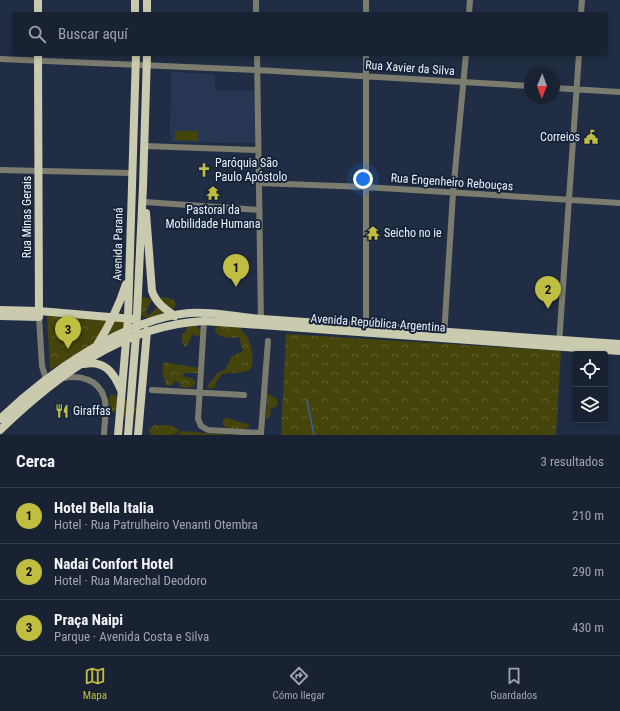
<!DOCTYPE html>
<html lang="es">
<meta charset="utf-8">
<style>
:root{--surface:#192233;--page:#222a3b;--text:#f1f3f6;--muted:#9fa4ac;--line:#373f4e;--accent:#bfbe41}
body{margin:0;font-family:"Roboto Condensed",sans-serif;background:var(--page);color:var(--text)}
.controls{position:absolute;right:12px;bottom:12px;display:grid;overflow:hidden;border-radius:4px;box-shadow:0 2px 6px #0003}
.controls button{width:36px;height:36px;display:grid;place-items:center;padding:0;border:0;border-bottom:1px solid var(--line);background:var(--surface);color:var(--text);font:20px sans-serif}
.compass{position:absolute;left:524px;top:68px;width:36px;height:36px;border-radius:50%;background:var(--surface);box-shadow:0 2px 6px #0003;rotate:181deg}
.you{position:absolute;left:363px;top:179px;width:14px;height:14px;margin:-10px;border:3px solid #fff;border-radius:50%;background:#1a73e8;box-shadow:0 0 0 6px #1a73e833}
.badge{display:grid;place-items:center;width:26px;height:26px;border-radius:50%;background:var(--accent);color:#111;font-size:13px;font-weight:700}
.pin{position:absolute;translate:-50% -33px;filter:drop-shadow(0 1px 2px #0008)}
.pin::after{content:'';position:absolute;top:21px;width:14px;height:12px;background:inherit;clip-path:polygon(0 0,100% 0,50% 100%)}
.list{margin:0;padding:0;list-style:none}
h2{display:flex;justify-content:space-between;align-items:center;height:52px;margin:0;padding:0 16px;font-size:17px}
h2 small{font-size:13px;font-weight:400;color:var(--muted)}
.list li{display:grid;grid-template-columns:26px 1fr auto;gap:12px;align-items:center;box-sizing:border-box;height:56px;padding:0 16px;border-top:1px solid var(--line)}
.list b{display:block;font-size:15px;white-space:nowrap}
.list p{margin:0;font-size:13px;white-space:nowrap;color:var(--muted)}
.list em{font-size:13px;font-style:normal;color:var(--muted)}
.icon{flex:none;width:22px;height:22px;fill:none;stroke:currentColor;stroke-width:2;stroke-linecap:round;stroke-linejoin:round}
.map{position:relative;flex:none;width:620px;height:435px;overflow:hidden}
.search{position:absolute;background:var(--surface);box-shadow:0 2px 6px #0003;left:12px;right:12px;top:12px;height:44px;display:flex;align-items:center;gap:10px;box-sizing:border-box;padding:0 14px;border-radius:4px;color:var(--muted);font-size:15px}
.sheet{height:220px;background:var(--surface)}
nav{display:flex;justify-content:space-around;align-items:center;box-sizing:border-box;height:56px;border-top:1px solid var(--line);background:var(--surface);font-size:11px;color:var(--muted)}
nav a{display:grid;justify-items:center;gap:2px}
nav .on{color:var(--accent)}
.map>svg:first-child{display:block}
.built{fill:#273652}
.forest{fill:url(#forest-crowns)}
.pitch{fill:#45440b}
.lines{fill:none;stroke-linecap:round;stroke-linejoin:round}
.stream{stroke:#3b5ea6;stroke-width:1.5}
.minor{stroke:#7b7c6e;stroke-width:6}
.major{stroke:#cacbae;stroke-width:8}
.labels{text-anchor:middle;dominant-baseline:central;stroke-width:4;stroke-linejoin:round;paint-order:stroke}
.street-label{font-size:12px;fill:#eaf1fd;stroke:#172339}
.poi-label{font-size:12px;fill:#eaf1fd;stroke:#172339;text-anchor:start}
</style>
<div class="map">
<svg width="620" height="435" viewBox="0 0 620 435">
<defs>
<pattern id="forest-crowns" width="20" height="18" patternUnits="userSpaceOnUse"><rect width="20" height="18" fill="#45440b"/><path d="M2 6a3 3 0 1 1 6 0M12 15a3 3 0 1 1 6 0" fill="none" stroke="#605f2f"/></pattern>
</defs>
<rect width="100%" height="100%" fill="#212d44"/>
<!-- built -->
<path class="built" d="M171 72 215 74V90L255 91 256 143 170 142Z"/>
<!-- forest -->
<path class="forest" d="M140 297 152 299 146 312V314L149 315 157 307 158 298C165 297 173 297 176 304 170 317 151 323 139 314Z
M47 314 123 320V328L50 370Z
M207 317H230C234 321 245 333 248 338 251 344 256 367 249 370 240 374 231 372 222 374L216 382 215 387 211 389 207 386 218 373 226 369 231 357 243 351 239 337C230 338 224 339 216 333L215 329 218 324 208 319Z
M187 326H197L202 332 199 336 192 335 187 346H184L182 342V335L188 328Z
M286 334 561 351 556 435H281Z
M164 362 198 368V373H184L183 377 191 378 195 381V385L190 388 181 387 179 383 175 381 172 385 167 386C164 377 160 370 164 362Z
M267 393 277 399 278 403 276 407 271 408 270 417 266 419 267 401 266 397Z
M111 394 115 395 118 399C128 400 132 401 137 410L133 416 126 418 121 413 111 411 108 401Z
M225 418C233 419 240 423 249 424V427C241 430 230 431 223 425V420Z
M155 425H168L177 428 179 432 172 435H151L149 429Z
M181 431 230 435H178Z"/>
<!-- pitch -->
<path class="pitch" d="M175 131H198V141L175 140Z"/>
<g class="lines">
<!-- stream -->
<path class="stream" d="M307 401 314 435"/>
<!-- minor -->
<path class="minor" d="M256 0V14
M366 0V14
M469 14 470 0
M581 14 582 0
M257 54 261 322
M0 59 257 70 530 86
M554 88 620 92
M144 146 258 150
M0 170 131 173
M259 183 365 187 620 203
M145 202 259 210
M39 317 42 366 46 379
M204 321 198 419 201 426 208 430 261 433 268 341
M366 326V54
M444 336 453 193 466 54
M559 344 579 54
M63 378C80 375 98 379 104 397 108 408 104 424 104 435
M152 390 244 395"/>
<!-- major -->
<path class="major" d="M135 0V14
M147 0V14
M38 14V0
M146 213 152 291C156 303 165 309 175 316
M0 310 39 311 133 319
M0 316 39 317 38 54
M97 345C109 326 119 306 126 284
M84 364C105 360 114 373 121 390
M0 419C46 375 123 319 189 313 212 311 238 317 262 319L620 344
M0 430C56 376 123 325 204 321L620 351
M118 435 128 318 136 54
M128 435 136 335 143 187 147 54
M138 435 147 331"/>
</g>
<!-- icons -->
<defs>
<symbol id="civic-bare" viewBox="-9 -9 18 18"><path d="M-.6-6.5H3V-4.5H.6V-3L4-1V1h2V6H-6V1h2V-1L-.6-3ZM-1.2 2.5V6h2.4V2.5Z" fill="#bfbe41" stroke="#172339" stroke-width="2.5" paint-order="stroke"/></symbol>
<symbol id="church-bare" viewBox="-9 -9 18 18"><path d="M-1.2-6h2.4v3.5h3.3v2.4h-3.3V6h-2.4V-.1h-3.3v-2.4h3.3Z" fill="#bfbe41" stroke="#172339" stroke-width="2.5" paint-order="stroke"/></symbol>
<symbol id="temple-bare" viewBox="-9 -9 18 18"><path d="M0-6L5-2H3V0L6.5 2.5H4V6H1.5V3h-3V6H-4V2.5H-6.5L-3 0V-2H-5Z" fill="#bfbe41" stroke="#172339" stroke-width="2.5" paint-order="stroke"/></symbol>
<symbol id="restaurant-bare" viewBox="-9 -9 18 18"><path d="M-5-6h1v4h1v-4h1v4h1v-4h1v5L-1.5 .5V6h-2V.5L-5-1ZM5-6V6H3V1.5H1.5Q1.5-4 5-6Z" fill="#bfbe41" stroke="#172339" stroke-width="2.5" paint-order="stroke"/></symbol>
</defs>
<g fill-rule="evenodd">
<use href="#civic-bare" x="581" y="127" width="20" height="20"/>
<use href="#church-bare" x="194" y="160" width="20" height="20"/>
<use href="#temple-bare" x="203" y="183" width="20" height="20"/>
<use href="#temple-bare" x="363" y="223" width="20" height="20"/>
<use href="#restaurant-bare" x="52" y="401" width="20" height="20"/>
</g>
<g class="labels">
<!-- street labels -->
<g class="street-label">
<text transform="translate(410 68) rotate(4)">Rua Xavier da Silva</text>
<text transform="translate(452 182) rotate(4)">Rua Engenheiro Rebouças</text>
<text transform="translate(27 217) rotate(-90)">Rua Minas Gerais</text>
<text transform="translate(118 244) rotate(-89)">Avenida Paraná</text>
<text transform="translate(378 323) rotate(4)">Avenida República Argentina</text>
</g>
<!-- poi labels -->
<g class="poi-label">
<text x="580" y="137" text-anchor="end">Correios</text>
<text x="215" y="163">Paróquia São<tspan x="215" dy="14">Paulo Apóstolo</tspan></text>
<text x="213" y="210" text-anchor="middle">Pastoral da<tspan x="213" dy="14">Mobilidade Humana</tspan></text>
<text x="384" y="233">Seicho no ie</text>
<text x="73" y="411">Giraffas</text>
</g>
</g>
</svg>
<div class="controls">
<button><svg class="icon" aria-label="locate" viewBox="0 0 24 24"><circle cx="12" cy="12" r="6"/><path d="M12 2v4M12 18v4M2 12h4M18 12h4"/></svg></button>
<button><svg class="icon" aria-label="layers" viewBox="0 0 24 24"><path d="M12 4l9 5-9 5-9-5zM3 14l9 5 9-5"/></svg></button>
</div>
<svg class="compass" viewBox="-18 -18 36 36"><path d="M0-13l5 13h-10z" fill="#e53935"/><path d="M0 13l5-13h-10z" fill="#9fa4ac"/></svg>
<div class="you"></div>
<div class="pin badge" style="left:236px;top:287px">1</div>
<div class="pin badge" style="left:548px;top:309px">2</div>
<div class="pin badge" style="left:68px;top:349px">3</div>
<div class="search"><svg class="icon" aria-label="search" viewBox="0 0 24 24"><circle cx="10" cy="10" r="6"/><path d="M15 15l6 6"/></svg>Buscar aquí</div>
</div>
<section class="sheet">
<h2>Cerca<small>3 resultados</small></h2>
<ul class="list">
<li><span class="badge">1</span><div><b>Hotel Bella Italia</b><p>Hotel · Rua Patrulheiro Venanti Otembra</p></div><em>210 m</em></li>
<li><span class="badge">2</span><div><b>Nadai Confort Hotel</b><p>Hotel · Rua Marechal Deodoro</p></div><em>290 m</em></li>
<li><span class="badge">3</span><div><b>Praça Naipi</b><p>Parque · Avenida Costa e Silva</p></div><em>430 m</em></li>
</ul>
</section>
<nav>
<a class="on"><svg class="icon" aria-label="map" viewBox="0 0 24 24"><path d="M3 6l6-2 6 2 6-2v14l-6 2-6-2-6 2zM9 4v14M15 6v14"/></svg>Mapa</a>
<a><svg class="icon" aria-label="directions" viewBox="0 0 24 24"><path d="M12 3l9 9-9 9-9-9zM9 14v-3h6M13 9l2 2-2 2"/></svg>Cómo llegar</a>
<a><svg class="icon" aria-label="saved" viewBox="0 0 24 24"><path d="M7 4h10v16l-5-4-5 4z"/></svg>Guardados</a>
</nav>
